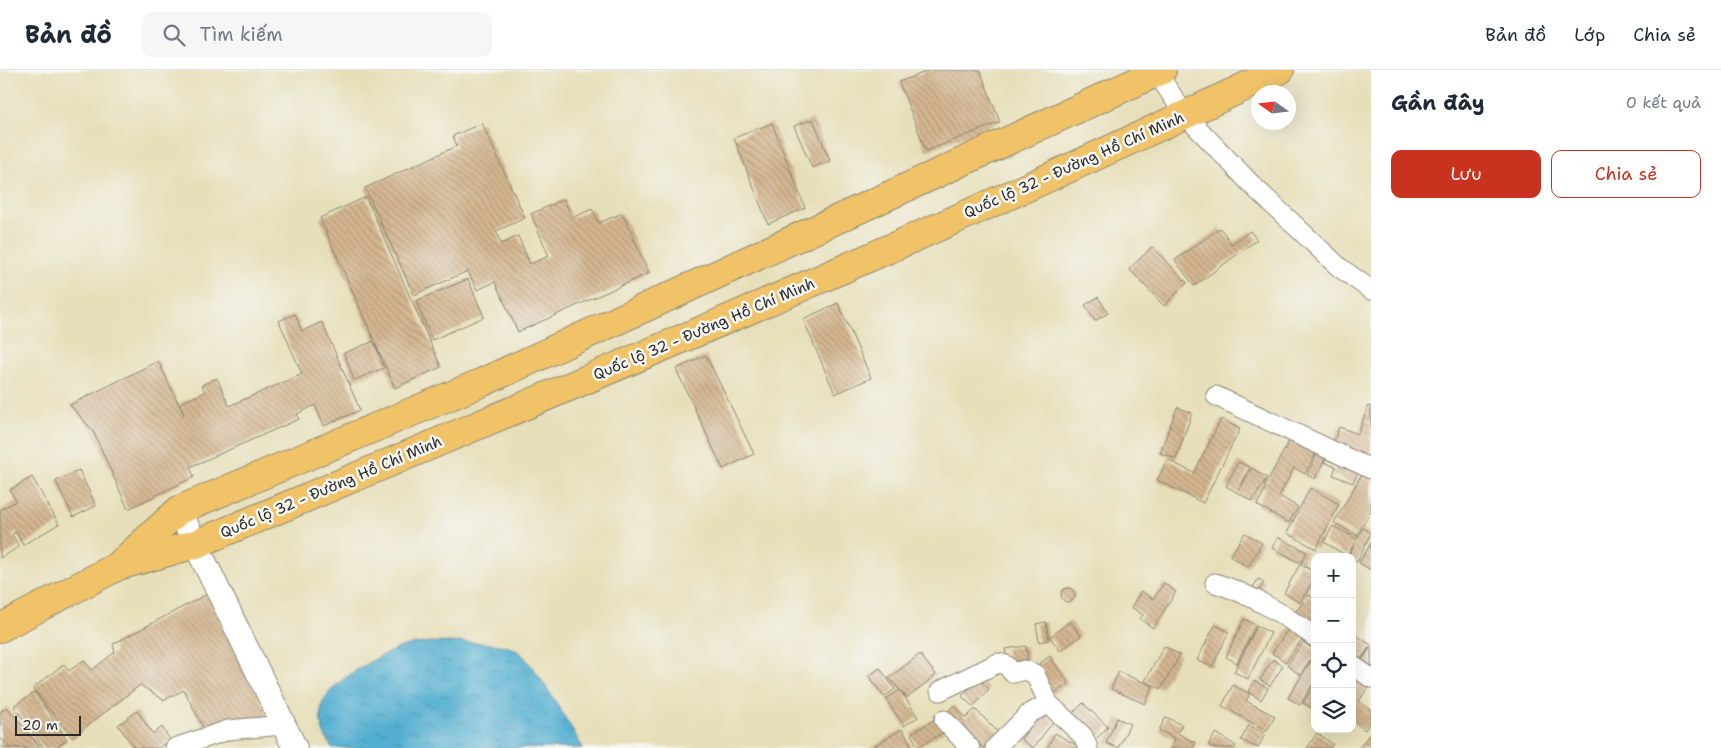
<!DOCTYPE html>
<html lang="vi">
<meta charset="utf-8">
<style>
:root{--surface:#fff;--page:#f6f6f7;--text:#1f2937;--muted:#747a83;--line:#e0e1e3;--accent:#c8321e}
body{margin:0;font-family:"Shantell Sans",sans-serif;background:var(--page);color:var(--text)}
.controls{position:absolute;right:15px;bottom:15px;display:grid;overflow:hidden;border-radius:10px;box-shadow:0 5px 20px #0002}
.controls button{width:45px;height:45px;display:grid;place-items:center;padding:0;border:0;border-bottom:1px solid var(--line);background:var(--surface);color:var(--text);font:25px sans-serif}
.compass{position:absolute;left:1251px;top:15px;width:45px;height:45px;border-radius:50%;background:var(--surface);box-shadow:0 5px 20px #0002;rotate:284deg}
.scale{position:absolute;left:15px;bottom:12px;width:66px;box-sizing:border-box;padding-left:5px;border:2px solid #2b2b2b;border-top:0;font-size:14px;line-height:18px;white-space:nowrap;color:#2b2b2b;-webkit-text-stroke:4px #f6f6f2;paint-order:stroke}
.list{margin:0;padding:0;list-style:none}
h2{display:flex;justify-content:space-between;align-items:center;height:65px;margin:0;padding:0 20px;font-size:21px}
h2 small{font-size:16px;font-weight:400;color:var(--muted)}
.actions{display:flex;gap:10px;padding:15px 20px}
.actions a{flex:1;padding:11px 0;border:1px solid var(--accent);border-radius:10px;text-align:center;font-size:18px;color:var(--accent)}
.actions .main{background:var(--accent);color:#fff}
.icon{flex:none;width:28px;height:28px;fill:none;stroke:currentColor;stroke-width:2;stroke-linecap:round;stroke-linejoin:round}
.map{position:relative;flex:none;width:1371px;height:678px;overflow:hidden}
header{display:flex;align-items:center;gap:30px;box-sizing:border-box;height:70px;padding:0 25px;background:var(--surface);border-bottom:1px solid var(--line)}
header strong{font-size:24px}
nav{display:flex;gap:28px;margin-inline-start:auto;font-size:18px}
.search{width:350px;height:45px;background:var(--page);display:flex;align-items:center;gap:12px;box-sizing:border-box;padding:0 18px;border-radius:10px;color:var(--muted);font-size:19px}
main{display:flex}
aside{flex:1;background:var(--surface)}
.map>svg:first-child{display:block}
.water{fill:url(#water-ripples);stroke:#3f6d7e}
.building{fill:url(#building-back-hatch)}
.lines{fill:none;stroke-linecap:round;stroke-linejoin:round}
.minor-casing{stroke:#898572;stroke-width:21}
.tertiary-casing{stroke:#898572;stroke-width:26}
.trunk-casing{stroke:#898572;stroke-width:30}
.minor{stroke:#fff;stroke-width:19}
.tertiary{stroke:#fff;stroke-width:24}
.trunk{stroke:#f1c369;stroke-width:28}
.labels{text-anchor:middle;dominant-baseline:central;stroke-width:5;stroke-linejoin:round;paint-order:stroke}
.street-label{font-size:15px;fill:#2b2b2b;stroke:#f6f6f2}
</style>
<header>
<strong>Bản đồ</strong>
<div class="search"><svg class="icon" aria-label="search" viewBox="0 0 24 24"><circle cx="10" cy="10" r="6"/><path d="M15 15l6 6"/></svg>Tìm kiếm</div>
<nav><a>Bản đồ</a><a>Lớp</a><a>Chia sẻ</a></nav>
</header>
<main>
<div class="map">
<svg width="1371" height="678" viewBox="0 0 1371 678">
<defs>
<pattern id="water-ripples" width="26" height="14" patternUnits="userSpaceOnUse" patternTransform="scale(1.25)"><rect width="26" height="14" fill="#53afd1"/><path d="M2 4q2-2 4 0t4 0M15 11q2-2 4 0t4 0" fill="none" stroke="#458faa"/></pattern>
<pattern id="building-back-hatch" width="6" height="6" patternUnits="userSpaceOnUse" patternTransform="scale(1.25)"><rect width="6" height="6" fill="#d5b791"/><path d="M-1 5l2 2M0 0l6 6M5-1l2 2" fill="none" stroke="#ad9577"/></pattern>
</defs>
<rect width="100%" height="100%" fill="#f6f6f2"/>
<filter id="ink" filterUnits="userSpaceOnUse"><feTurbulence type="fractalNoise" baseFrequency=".02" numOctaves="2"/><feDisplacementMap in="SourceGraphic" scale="10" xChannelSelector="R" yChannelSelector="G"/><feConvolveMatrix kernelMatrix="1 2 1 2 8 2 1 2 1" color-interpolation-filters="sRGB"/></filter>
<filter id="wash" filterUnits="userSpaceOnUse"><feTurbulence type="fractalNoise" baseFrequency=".0096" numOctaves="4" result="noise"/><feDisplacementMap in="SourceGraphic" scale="20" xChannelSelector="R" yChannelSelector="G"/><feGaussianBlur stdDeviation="1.12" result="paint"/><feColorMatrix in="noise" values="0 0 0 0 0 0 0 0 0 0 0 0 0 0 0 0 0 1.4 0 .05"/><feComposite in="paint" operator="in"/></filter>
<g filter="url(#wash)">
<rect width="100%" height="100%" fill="#e7dfb9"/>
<!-- water -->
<path class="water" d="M431 572C454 573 496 570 516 580 532 588 571 658 583 678H332C323 665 318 651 322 635 327 613 384 582 405 576 413 574 422 573 431 572Z"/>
<g id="blocks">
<!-- building -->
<path class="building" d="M930 0H980L1000 52 926 81 899 12Z
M813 49 830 91 812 98 794 56Z
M482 53 525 148 496 161 501 174 518 166 530 194 549 186 531 144 564 129 572 148 592 139 599 153 622 143 649 203 518 262 495 212 477 220 468 201 414 225 365 118 457 76 453 66Z
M772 53 805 138 768 154 734 68Z
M366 127 441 297 395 318 320 148Z
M1220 158 1232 174 1250 161 1257 170 1194 216 1175 190Z
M1152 177 1187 213 1164 236 1129 199Z
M468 209 484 247 432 270 416 231Z
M1098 227 1108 243 1095 251 1085 235Z
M838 233 871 308 835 324 803 249Z
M295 244 302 261 322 252 360 340 324 356 315 335 297 344 299 349 190 397 194 407 128 439 93 361 70 335 158 291 184 345 180 333 205 322 202 315 217 308 229 336 302 304 279 251Z
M374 271 384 298 354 310 344 283Z
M706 285 754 384 723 399 676 299Z
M1368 336 1371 337V392L1332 377 1339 357 1358 364Z
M1177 337 1192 343 1176 389 1160 383Z
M1221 349 1240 359 1203 433 1157 410 1168 390 1194 403Z
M1291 368 1317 382 1305 404 1294 398 1279 426 1298 437 1289 453 1257 435 1266 418 1264 417Z
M1318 383 1326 387 1315 409 1307 405Z
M1326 389 1358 402 1353 413 1333 405 1336 397 1324 392Z
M1238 392 1250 397 1239 420 1252 398 1267 408 1252 431 1226 416Z
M79 400 96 436 73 447 56 411Z
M1363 402 1371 406V440L1357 466 1334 453Z
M32 407 59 454 23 475 16 462 12 464 19 477 0 488V440L16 431 10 420Z
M1310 418 1339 434 1316 479 1287 463Z
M1333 456 1357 469 1363 458 1371 463 1357 492 1352 489V487H1348L1355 473 1347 486 1324 472Z
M1245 463 1262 473 1248 497 1230 486Z
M1278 467 1307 482 1301 493 1272 478Z
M1371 473V500L1359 493Z
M1300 494 1315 502V507L1300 533 1284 523Z
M1258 509 1264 512 1258 522 1252 519Z
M1164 513 1176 522 1153 558 1140 549 1143 545 1131 537 1141 521 1153 529Z
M1061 525a7 7 0 1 1 14 0a7 7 0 1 1-14 0Z
M207 524 269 647 205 661 184 620 164 630 140 615 72 668 33 618 64 594 69 601 84 590 92 600 115 582 113 574Z
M1309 525 1315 529V561L1293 545Z
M1244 549 1256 555 1237 593 1226 587Z
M1070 551 1081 566 1060 581 1050 567Z
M1046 552 1049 570 1039 572 1036 554Z
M1215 555 1229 562 1212 597 1197 590Z
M1291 555 1305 565 1286 592 1272 583Z
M1257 556 1271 563 1248 609 1234 602Z
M1352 562 1371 575 1359 592 1352 587Z
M1303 572 1315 580V583L1300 605 1287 595Z
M1026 576 1028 589 1008 593 1005 579Z
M1164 576 1180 585 1161 619 1145 611Z
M1371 577V596L1369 598 1360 592Z
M920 584 936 605 907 628 889 608Z
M1315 584V610L1300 635 1288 628Z
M1050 586 1069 614 1053 624 1035 597Z
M1273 589 1283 596 1270 616 1260 610Z
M880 598 895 619 884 627 869 606Z
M1119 602 1153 616 1145 634 1111 619Z
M1361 606 1371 613 1359 631 1371 640V652L1365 660 1352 651V619Z
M979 609 989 619 973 637 962 626Z
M1255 611 1268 618 1261 630 1248 622Z
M1315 614V640L1303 633Z
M1233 615 1250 624 1246 631 1275 646 1267 661 1222 636Z
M900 620 918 647 904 656 886 629Z
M35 622 67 670 55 678H44L14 636Z
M1083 633 1108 657 1094 671 1070 646Z
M954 635 966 648 975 639 1000 664 983 678 947 642Z
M7 637 41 678H3L0 675V642Z
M137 641 153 664 162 657 170 670 158 678H134L118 655Z
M1042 642 1054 651 1033 678 1021 669Z
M1166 647 1182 655 1177 663 1196 673 1193 678H1170L1175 669 1159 660Z
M936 648 944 662 918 677 911 664Z
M1117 648 1130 654 1118 678 1106 673Z
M1249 655 1265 664 1258 678 1241 670Z
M902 659 912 676 908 678H871Z
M1371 662V678H1359Z
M1055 663 1081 678H1047Z
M1216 663 1236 676 1234 678H1213L1208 675Z
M1317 663 1333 674 1330 678H1307Z"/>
</g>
</g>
<g filter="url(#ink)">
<use href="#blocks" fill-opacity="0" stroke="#898572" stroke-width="1"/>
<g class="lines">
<defs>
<path id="minor" d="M1155 0 1185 45 1254 117 1339 197 1371 220
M1216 326 1371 399
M1215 513C1253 525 1283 544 1315 567
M1352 595 1371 608
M940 621 998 593 1006 595 1013 603 1025 600 1035 604 1049 634 1083 666 1088 678
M944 650 970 678
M175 678 228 660 283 655
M995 678 1030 643 1049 634"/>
<path id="tertiary" d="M179 440 295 678"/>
<path id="trunk" d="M121 493 179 440 483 312 1162 0
M0 558 118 496 196 474C560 321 924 170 1280 0"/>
</defs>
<!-- minor casing -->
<use href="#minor" class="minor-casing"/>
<!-- tertiary casing -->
<use href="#tertiary" class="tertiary-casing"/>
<!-- trunk casing -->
<use href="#trunk" class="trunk-casing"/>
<!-- minor -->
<use href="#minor" class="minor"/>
<!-- tertiary -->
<use href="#tertiary" class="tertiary"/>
<!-- trunk -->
<use href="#trunk" class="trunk"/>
</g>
</g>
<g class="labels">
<!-- street labels -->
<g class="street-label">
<text transform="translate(1074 95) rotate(-24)">Quốc lộ 32 - Đường Hồ Chí Minh</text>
<text transform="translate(704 259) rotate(-23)">Quốc lộ 32 - Đường Hồ Chí Minh</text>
<text transform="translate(331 417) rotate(-23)">Quốc lộ 32 - Đường Hồ Chí Minh</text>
</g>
</g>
</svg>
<div class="controls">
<button>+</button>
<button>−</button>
<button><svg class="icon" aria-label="locate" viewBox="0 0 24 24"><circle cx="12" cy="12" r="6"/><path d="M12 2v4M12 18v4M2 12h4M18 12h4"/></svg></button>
<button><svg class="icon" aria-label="layers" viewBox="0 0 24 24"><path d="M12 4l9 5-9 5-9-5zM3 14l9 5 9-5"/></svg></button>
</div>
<svg class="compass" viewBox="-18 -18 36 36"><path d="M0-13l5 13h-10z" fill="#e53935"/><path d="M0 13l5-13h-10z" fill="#747a83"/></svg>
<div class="scale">20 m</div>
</div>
<aside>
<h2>Gần đây<small>0 kết quả</small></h2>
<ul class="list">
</ul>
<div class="actions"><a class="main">Lưu</a><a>Chia sẻ</a></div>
</aside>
</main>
